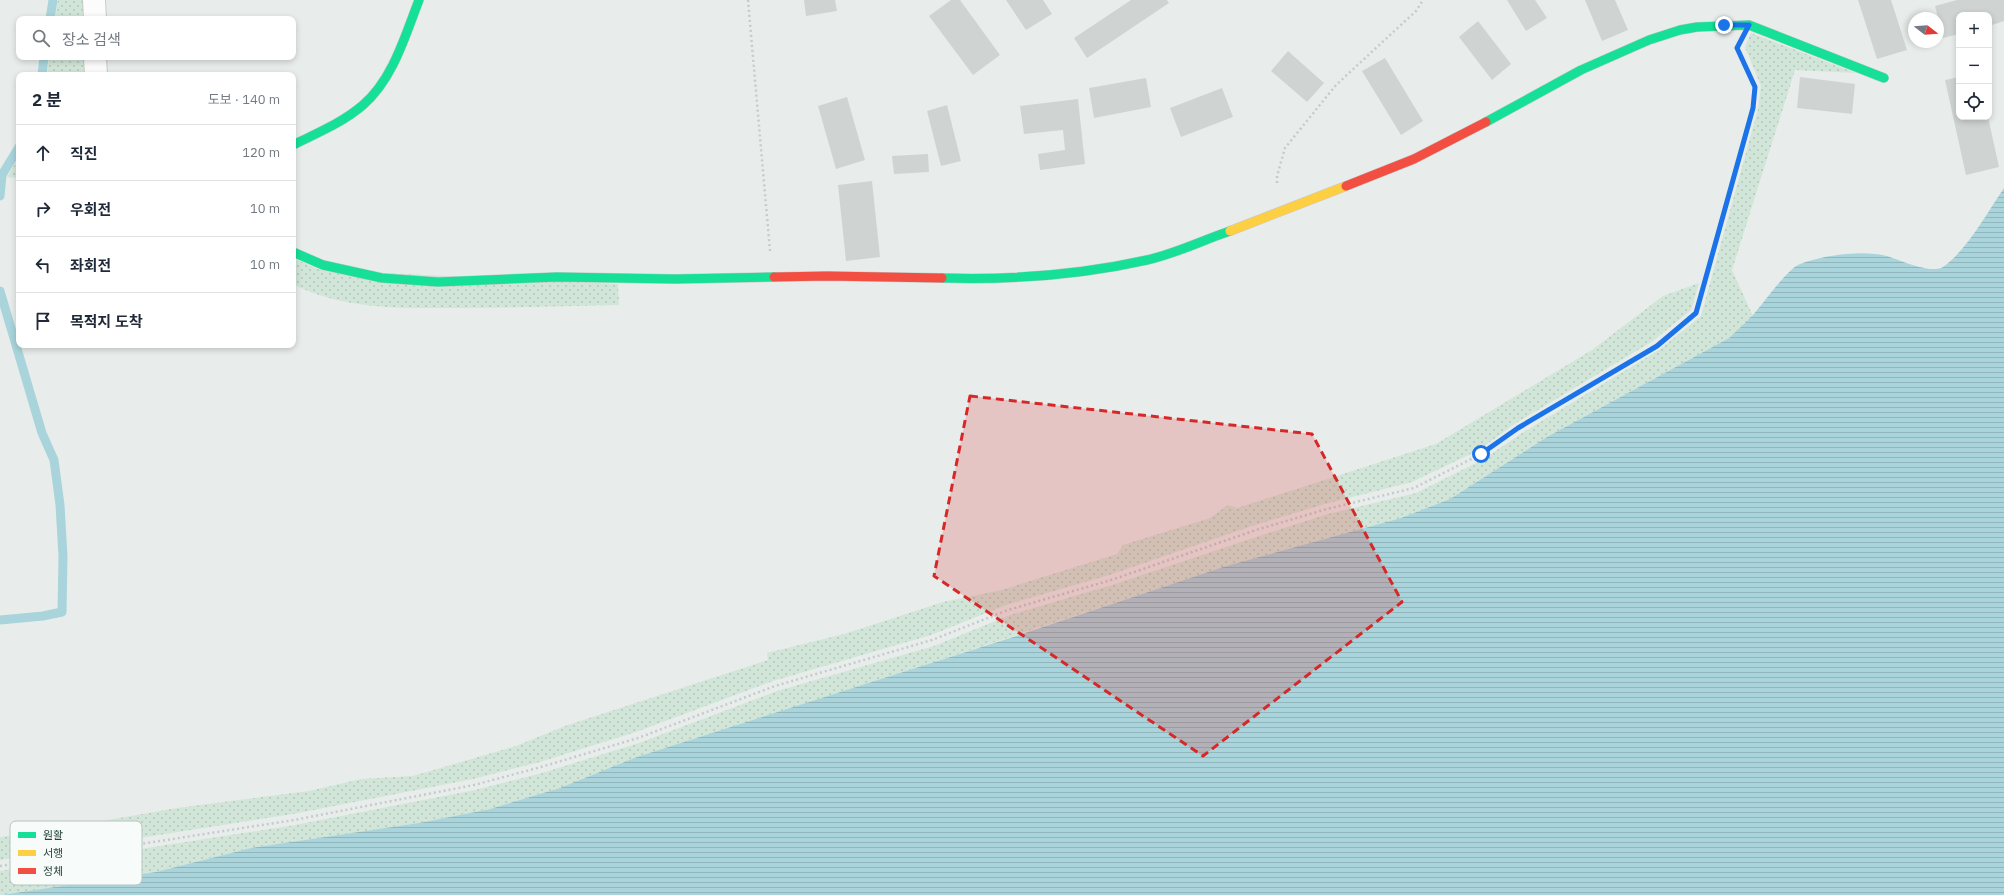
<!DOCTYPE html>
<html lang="ko">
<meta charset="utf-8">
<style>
:root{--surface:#fff;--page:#f6f6f7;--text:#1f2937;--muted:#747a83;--line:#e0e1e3}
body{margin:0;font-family:"IBM Plex Sans","Noto Sans KR",sans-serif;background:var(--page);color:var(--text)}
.controls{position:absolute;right:12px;top:12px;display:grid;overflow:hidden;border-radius:8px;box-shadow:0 2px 6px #0003}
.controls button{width:36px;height:36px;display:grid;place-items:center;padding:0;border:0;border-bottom:1px solid var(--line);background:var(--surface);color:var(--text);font:20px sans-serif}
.compass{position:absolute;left:1908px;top:12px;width:36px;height:36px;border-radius:50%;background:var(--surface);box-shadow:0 2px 6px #0003;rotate:107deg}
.stop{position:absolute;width:12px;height:12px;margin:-9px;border:3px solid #1a73e8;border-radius:50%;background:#fff}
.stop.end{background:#1a73e8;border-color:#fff;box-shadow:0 1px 4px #0008}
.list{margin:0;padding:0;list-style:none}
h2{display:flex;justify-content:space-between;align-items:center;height:52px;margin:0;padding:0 16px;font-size:17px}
h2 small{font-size:13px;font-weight:400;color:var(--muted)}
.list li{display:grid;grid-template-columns:26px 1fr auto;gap:12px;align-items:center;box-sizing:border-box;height:56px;padding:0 16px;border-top:1px solid var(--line)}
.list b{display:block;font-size:15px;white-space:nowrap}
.list em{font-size:13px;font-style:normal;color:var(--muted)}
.icon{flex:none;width:22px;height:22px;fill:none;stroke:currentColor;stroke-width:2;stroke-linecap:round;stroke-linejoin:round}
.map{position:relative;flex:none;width:2004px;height:895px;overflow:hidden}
.search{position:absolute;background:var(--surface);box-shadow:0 2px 6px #0003;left:16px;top:16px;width:280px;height:44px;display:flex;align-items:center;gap:10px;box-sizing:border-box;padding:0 14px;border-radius:8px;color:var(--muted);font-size:15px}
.panel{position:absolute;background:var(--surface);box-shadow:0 2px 6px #0003;left:16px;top:72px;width:280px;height:276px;border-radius:8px}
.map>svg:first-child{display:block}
.grass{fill:url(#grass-dots)}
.water{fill:url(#water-rules)}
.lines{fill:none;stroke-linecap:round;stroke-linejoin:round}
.stream{stroke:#a9d4db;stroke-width:9}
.building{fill:#cfd4d2}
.street-casing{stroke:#c5cac8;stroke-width:24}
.fast-casing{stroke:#c3cbc8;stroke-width:10}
.slow-casing{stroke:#c3cbc8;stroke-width:10}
.jam-casing{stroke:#c3cbc8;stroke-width:10}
.path{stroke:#c3ccca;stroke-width:2.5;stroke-dasharray:2 3;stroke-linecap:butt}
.street{stroke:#fcfcfc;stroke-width:22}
.fast{stroke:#16e098;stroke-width:9}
.slow{stroke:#ffcf43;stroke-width:9}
.jam{stroke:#f24e42;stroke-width:9}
.route{stroke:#1a73e8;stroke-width:5}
.marked{fill:#d62828;fill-opacity:0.2;stroke:#d62828;stroke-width:3;stroke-dasharray:8 5;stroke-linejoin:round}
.key{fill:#f7fbf9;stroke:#b8c4c0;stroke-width:1}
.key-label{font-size:11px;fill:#24423a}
</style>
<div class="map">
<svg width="2004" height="895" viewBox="0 0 2004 895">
<defs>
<pattern id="grass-dots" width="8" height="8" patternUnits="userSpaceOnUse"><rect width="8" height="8" fill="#d1e6d8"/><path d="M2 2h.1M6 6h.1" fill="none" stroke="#b3c6ba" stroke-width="1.8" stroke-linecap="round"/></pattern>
<pattern id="water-rules" width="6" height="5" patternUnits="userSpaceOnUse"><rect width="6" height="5" fill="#a9d4db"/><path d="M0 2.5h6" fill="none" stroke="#91b7bd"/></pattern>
</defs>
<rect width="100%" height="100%" fill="#e8edeb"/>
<!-- grass -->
<path class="grass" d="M58 0H89V19H55Z
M1751 33 1856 73 1795 70 1732 270 1753 316 1729 338 1547 437 1450 499 1401 518 1223 567 794 708 560 788 490 809 419 823 251 848 156 872 0 895V871L295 825 475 790 542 773 639 743 777 691 934 646 1010 615 1112 585 1259 536 1328 514 1416 493 1484 459 1522 433 1659 350 1701 316 1758 109 1761 86 1745 47Z
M49 57H89L91 75H47Z
M19 157V178L7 177Z
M293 258 321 270 618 284 619 305C567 306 515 308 463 308 406 308 345 311 293 284Z
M1699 283 1691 310 1653 341 1516 423 1479 450 1412 482 1325 504 1255 525 1109 575 1006 605 931 635 773 681 636 732 540 762 473 779 293 814 0 860V837L85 824 177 808 309 791 361 779 413 776 516 746 565 726 768 660 767 653 844 634 943 602 1002 590 1117 554 1123 545 1210 518 1228 505 1237 508 1436 444 1592 350 1663 296Z"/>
<!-- water -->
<path class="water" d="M2004 188V895H1L156 872 251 848 419 823 490 809 560 788 637 757 1013 637 1223 567 1401 518 1450 499 1547 437 1729 338C1737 330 1746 323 1753 315 1763 304 1786 271 1798 265 1820 255 1867 249 1890 257 1902 261 1931 274 1943 267 1967 250 1987 213 2004 188Z"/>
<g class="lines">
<!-- stream -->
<path class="stream" d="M50 19 53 0
M42 75 44 57
M0 196 2 175 19 147
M0 291 42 433 54 460 60 505 63 556 62 612 43 616 0 620"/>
</g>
<!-- building -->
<path class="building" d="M804 0H835L837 11 806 16Z
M951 0H960L1000 55 973 75 929 16Z
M1006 0H1043L1052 14 1026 30Z
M1131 0H1167L1169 3 1087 58 1074 38Z
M1507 0H1535L1547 18 1526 31Z
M1585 0H1615L1628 30 1602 41Z
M1858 0H1891L1907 50 1877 59Z
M1957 0H2004V21L1989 26V15H1959V34L1943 38 1935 6Z
M1478 21 1511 64 1492 80 1459 37Z
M1288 51 1324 83 1307 102 1271 71Z
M1385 58 1423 121 1401 135 1362 71Z
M1800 77 1855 84 1852 114 1797 108Z
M1959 77V117H1988L1999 167 1966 175 1945 80Z
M1146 78 1151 107 1094 118 1089 88Z
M1222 88 1233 117 1181 137 1170 108Z
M847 97 865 160 836 169 818 106Z
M1078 99 1085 164 1040 170 1038 154 1065 150 1063 130 1024 134 1020 106Z
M947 105 961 161 941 166 927 111Z
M928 154 929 172 894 174 892 156Z
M872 181 880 257 846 261 838 185Z"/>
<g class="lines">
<defs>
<path id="street" d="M94 0 95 19
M95 57 96 75"/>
<path id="fast" d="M1486 122 1581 70 1649 40 1680 30 1697 27 1749 25 1884 78
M293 145C317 133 342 123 363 105 393 79 405 36 419 0
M293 252 323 265 382 278 438 282 557 277 675 279 774 277
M942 278C1009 280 1080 275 1147 260 1175 254 1203 240 1230 231"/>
<path id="slow" d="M1230 231 1346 186"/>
<path id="jam" d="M1346 186 1414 159 1486 122
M774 277 827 276 942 278"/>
</defs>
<!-- street casing -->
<use href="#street" class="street-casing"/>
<!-- fast casing -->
<use href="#fast" class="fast-casing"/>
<!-- slow casing -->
<use href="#slow" class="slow-casing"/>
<!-- jam casing -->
<use href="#jam" class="jam-casing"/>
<!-- path -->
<path class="path" d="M748 0 770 251
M1277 183V176L1285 148 1336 85 1416 11 1423 0
M0 866 294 820 474 785 541 767 638 738 775 686 932 640 1008 610 1111 580 1256 530 1327 509 1414 488 1481 454 1518 428 1657 346 1696 313 1753 108 1755 87 1739 52"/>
<!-- street -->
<use href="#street" class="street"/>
<!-- fast -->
<use href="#fast" class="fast"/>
<!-- slow -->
<use href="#slow" class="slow"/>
<!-- jam -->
<use href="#jam" class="jam"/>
</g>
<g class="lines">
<!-- route -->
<path class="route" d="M1481 454 1518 428 1657 346 1696 313 1753 108 1755 87 1737 48 1749 25H1724"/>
</g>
<!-- marked area -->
<path class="marked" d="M970 396 1312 434 1402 602 1203 756 934 576Z"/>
<!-- legend -->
<rect x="10" y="821" width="132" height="64" rx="6" class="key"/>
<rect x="18" y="832" width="18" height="6" fill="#16e098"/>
<rect x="18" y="850" width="18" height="6" fill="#ffcf43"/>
<rect x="18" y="868" width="18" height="6" fill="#f24e42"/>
<g class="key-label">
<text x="43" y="839">원활</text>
<text x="43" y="857">서행</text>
<text x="43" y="875">정체</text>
</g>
</svg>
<div class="controls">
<button>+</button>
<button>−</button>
<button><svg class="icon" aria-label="locate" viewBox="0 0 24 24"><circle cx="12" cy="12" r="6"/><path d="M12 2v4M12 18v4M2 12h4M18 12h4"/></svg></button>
</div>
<svg class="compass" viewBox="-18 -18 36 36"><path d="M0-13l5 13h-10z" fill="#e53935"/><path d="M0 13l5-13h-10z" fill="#747a83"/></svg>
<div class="stop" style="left:1481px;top:454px"></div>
<div class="stop end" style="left:1724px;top:25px"></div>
<div class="search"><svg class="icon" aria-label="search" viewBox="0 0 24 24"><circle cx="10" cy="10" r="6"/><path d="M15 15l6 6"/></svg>장소 검색</div>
<section class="panel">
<h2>2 분<small>도보 · 140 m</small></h2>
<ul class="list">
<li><svg class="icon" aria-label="ahead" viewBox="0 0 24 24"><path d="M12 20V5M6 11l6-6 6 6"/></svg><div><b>직진</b></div><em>120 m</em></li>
<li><svg class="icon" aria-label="right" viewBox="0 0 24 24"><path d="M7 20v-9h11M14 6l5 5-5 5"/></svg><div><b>우회전</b></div><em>10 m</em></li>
<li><svg class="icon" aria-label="left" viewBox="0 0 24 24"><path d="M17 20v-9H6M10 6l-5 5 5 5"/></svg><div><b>좌회전</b></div><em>10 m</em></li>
<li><svg class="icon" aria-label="arrive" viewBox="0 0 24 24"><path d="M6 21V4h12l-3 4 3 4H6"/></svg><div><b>목적지 도착</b></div></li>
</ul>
</section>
</div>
